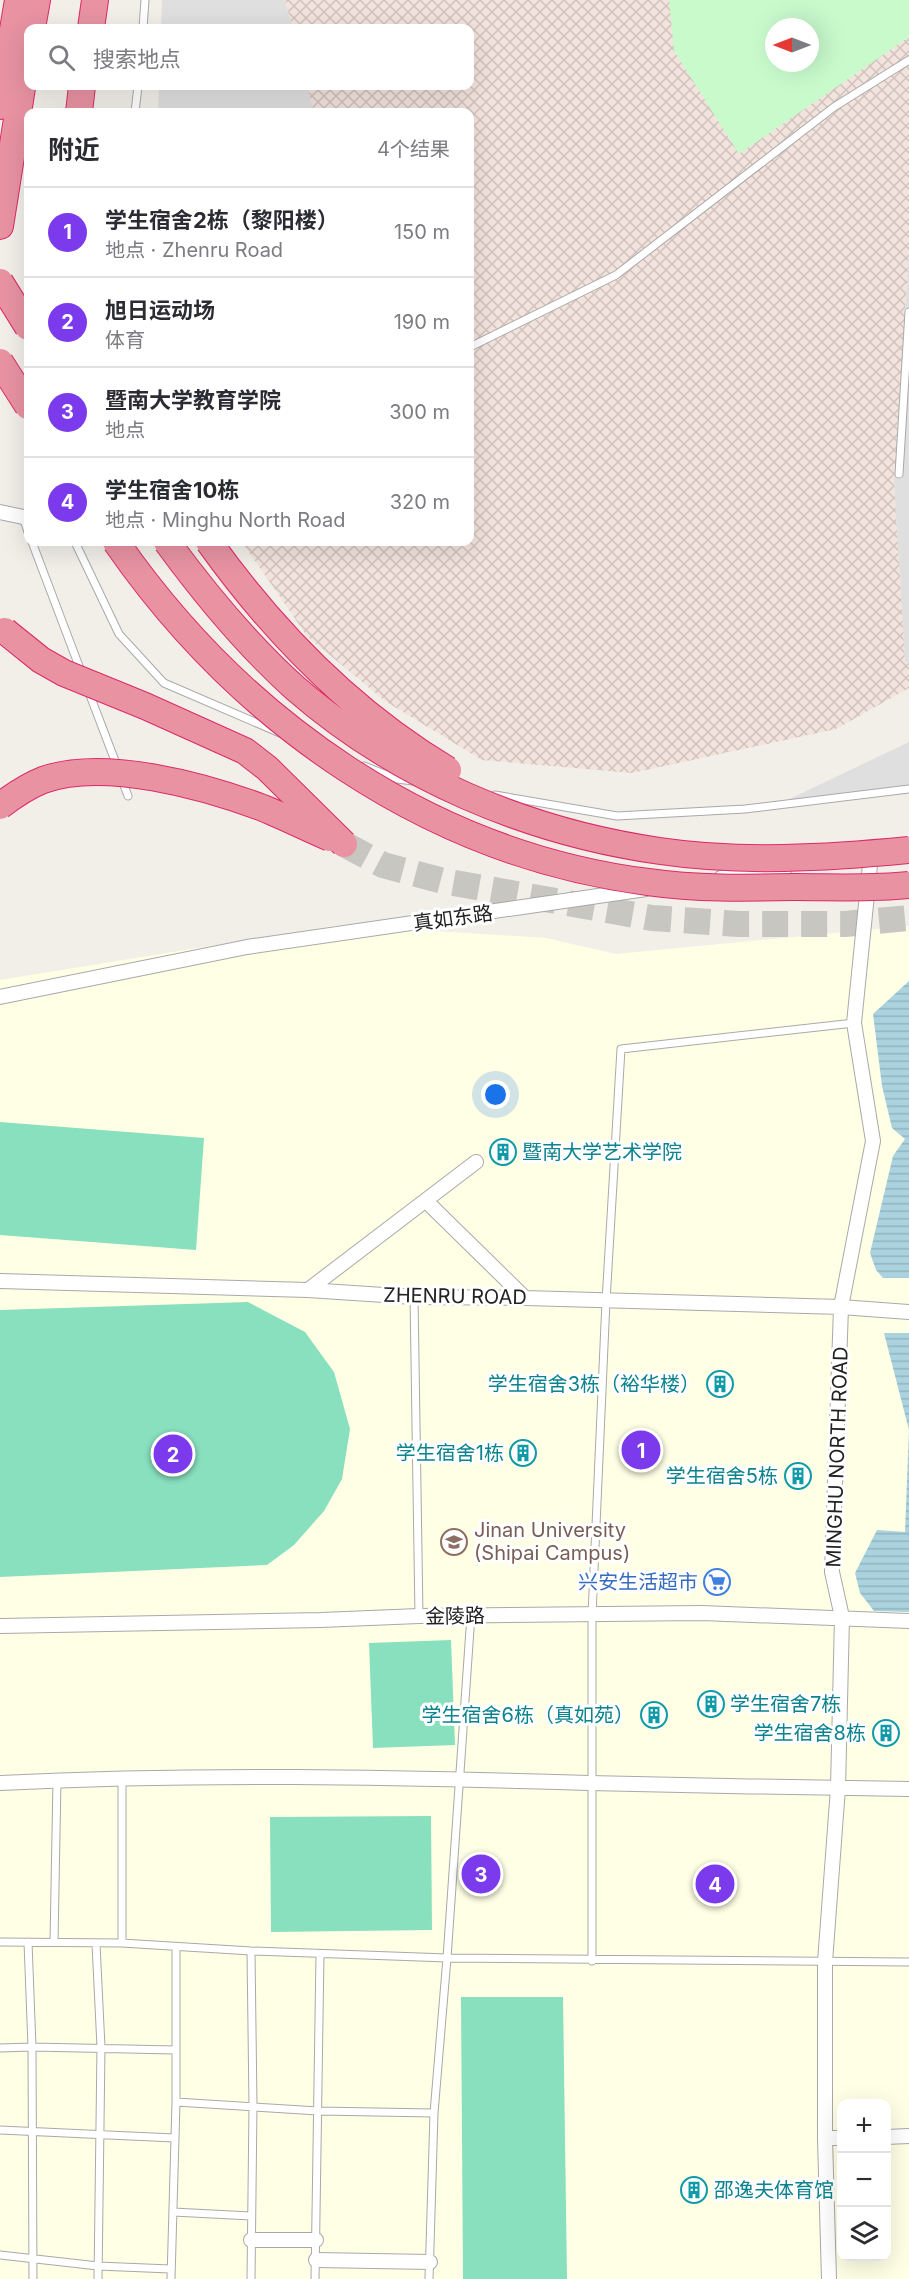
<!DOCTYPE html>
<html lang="zh">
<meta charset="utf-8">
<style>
:root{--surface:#fff;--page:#f7f7f7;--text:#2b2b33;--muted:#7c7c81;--line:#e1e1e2;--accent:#7c3aed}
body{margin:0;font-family:Inter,"Noto Sans SC",sans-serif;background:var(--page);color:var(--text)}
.controls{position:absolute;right:18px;bottom:18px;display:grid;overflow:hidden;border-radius:12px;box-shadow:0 6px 24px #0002}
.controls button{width:54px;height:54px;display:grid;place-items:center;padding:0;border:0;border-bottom:2px solid var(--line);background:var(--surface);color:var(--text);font:30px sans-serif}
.compass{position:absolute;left:765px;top:18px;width:54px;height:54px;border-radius:50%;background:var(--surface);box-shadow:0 6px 24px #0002;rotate:270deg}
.you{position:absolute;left:496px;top:1095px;width:21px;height:21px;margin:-15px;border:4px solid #fff;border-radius:50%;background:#1a73e8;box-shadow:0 0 0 9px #1a73e833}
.badge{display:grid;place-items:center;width:39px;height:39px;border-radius:50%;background:var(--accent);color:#fff;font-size:20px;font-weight:700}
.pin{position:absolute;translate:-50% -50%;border:3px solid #fff;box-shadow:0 2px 6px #0006}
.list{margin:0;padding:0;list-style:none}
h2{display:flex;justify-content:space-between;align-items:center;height:78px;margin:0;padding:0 24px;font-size:26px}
h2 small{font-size:20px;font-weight:400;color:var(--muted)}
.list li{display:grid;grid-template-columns:39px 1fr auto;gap:18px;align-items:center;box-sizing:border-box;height:90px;padding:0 24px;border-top:2px solid var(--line)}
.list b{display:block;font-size:22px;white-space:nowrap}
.list p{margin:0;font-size:20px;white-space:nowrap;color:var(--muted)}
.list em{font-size:20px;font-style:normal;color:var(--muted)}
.icon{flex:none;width:33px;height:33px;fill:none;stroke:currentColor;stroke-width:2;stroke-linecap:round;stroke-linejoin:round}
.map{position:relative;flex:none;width:909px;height:2279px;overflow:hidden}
.search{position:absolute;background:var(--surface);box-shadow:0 6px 24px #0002;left:24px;top:24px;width:450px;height:66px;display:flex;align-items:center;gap:15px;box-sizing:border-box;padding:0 21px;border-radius:12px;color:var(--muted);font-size:22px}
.panel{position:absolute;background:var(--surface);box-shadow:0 6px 24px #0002;left:24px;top:108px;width:450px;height:438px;border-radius:12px}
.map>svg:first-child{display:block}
.residential{fill:#e0dfdf}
.education{fill:#ffffe5;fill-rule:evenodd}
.military{fill:url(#military-cross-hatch);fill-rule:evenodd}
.park{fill:#c8facc;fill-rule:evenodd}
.pitch{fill:#88e0be}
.water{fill:url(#water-rules)}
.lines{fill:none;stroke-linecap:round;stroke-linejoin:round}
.highway-tunnel{stroke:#c8c6c1;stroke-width:26;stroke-dasharray:26 13;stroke-linecap:butt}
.lane-casing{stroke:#a9a9a9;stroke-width:9}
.street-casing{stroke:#a9a9a9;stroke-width:16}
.highway-casing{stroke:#dc2a67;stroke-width:28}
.lane{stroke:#fff;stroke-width:7}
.street{stroke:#fff;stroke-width:14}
.highway{stroke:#e892a2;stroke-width:26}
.highway-bridge-casing{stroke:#dc2a67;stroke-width:28;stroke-linecap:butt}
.highway-bridge{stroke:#e892a2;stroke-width:26}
.labels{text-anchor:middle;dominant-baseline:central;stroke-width:6;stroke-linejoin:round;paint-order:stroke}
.street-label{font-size:20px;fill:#222;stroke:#fff}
.culture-label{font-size:20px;fill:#0d838f;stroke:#fff;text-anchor:end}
.education-label{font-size:20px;fill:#785e54;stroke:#fff;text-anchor:start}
.shop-label{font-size:20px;fill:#366cbe;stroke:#fff;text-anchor:end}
</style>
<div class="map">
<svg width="909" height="2279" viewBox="0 0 909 2279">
<defs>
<pattern id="military-cross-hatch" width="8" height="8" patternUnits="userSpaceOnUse" patternTransform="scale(1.5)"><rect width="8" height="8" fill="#f3e3dd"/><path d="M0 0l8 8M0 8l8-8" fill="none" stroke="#d0c2bd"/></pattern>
<pattern id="water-rules" width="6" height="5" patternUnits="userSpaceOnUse" patternTransform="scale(1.5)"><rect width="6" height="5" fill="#aad3df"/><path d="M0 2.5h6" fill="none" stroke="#92b5bf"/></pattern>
</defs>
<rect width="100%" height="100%" fill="#f2efe9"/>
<!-- residential -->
<path class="residential" d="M162 0H285L293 28H161Z
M159 86H307L314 112H158Z
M909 249V666L905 661 894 482Z
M909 742V786L777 805Z"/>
<!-- education -->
<path class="education" d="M340 925 546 938 616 954 909 926V2279H0V980ZM842 2104H886V2256H842Z"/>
<!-- military -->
<path class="military" d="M285 0H909V249L894 482 905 661 909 666V688L836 729 632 773 482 760 385 701 307 636 242 542H470V112H314L307 86H470V28H293ZM774 27H810V63H774Z"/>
<!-- park -->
<path class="park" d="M669 0H909V37L739 154 674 51ZM774 27H810V63H774Z"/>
<!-- pitch -->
<path class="pitch" d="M0 1122 204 1138 196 1250 0 1235Z
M248 1302 305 1332 334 1372 350 1429 342 1479 324 1511 294 1545 267 1565 0 1577V1310Z
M451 1640 455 1745 373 1748 369 1643Z
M431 1816 432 1930 271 1932 270 1817Z
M461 1997H563L567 2279H463Z"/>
<!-- water -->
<path class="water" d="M909 981V1278H883L876 1270 870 1253 893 1156 905 1139 892 1128 882 1086 873 1014Z
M884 1333H909V1612L874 1611 860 1593 855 1573 877 1530 905 1532 909 1430Z"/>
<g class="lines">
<!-- highway-tunnel -->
<path class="highway-tunnel" d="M344 844 383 865 443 881 652 918 739 924H845L909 918"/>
<defs>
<path id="lane" d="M143 28 145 0
M135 112 138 86
M470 347 616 275 834 107 909 60
M899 474 909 312
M23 517 28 532
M32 542 82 674
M75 542 119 634 164 683 280 733
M88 690 117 766
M364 766 397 779 413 781
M122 780 128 796
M495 795 617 816 745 809 909 789
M414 1297 419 1616
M122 1777V1943
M54 1941 57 1780
M0 1942 122 1943 251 1951 447 1958 909 1962
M28 1942 32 2047 33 2279
M96 1944 101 2047 98 2279
M592 1961V1615L606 1301 621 1049 854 1023
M0 2048 32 2047 175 2050
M176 2102 318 2111 434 2113
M0 2130 174 2138
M173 2212 251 2216
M0 2255 98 2266 170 2269
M171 2279 176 2102V1947
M251 2279 253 2106 251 1951
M315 2279 320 1954
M429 2279 434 2113 447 1958 471 1615"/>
<path id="street" d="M0 512 28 518
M721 878 785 868
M0 997 247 947 646 889
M426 1201 525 1298
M0 1281 308 1290 414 1297 525 1298 841 1307 909 1312
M308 1290 476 1162
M0 1626 321 1620 419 1616 702 1613 909 1621
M0 1783C196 1773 393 1777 589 1783 696 1786 802 1787 909 1789
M886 2137 909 2136
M825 2138H842
M251 2240H316
M316 2260 430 2262
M829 2279 825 2138V1962L838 1788 842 1617 832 1572 841 1307 873 1141 854 1023 871 855"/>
<path id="highway" d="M32 28 37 0
M91 28 95 0
M0 106 18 0
M79 112 82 86
M0 226 28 50"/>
</defs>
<!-- lane casing -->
<use href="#lane" class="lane-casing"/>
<!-- street casing -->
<use href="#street" class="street-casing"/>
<!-- highway casing -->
<use href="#highway" class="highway-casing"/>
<!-- lane -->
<use href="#lane" class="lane"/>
<!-- street -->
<use href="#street" class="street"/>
<!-- highway -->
<use href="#highway" class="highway"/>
<defs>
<path id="highway-bridge" d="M0 282 28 327
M0 362 28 406
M116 542C240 721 429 854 648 882 697 889 745 888 795 887 832 887 872 889 909 885
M167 542C205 594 247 645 295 688 397 777 527 832 660 851 741 863 827 858 909 850
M209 542C274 633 351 712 448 770
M5 631 41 660 64 673 145 706 245 751 267 768 344 844
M0 806C13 796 28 786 43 780 104 758 204 786 263 808 285 817 307 828 330 838"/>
</defs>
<!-- highway-bridge casing -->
<use href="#highway-bridge" class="highway-bridge-casing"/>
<!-- highway-bridge -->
<use href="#highway-bridge" class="highway-bridge"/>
</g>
<!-- icons -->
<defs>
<symbol id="building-ring" viewBox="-11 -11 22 22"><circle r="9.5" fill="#fff" stroke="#0f9aa8" stroke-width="1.5"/><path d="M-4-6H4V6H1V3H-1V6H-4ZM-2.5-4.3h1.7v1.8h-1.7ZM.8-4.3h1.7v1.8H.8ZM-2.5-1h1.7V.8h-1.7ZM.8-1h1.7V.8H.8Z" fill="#0f9aa8"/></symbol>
<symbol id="university-ring" viewBox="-11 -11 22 22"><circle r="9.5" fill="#fff" stroke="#8d6e63" stroke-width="1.5"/><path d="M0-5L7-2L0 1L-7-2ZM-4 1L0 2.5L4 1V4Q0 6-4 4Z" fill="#8d6e63"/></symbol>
<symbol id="supermarket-ring" viewBox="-11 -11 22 22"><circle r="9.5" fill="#fff" stroke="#3f7fe0" stroke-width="1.5"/><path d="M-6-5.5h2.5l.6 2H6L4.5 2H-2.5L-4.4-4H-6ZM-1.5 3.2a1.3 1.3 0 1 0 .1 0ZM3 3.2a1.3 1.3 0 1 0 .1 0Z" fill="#3f7fe0"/></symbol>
</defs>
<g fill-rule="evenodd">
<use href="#building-ring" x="488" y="1137" width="30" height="30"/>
<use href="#building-ring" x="705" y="1369" width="30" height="30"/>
<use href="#building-ring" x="508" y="1438" width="30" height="30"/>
<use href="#building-ring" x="783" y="1461" width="30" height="30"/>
<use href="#university-ring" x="439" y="1527" width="30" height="30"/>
<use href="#supermarket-ring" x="702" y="1567" width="30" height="30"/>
<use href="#building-ring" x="696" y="1689" width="30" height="30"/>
<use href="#building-ring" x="639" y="1700" width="30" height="30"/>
<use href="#building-ring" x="871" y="1718" width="30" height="30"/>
<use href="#building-ring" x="679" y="2175" width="30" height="30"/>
</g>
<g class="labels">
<!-- street labels -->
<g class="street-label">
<text transform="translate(453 918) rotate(-8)">真如东路</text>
<text transform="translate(455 1296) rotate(1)">ZHENRU ROAD</text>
<text transform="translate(837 1457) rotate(-88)">MINGHU NORTH ROAD</text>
<text transform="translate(455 1616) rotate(-1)">金陵路</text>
</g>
<!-- culture labels -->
<g class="culture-label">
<text x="522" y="1152" text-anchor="start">暨南大学艺术学院</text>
<text x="700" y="1384">学生宿舍3栋（裕华楼）</text>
<text x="504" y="1453">学生宿舍1栋</text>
<text x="778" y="1476">学生宿舍5栋</text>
<text x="730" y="1704" text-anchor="start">学生宿舍7栋</text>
<text x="634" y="1715">学生宿舍6栋（真如苑）</text>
<text x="866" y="1733">学生宿舍8栋</text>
<text x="714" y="2190" text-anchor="start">邵逸夫体育馆</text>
</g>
<!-- education labels -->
<g class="education-label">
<text x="474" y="1530">Jinan University<tspan x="474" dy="23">(Shipai Campus)</tspan></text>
</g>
<!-- shop labels -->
<g class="shop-label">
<text x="698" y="1582">兴安生活超市</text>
</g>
</g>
</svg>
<div class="controls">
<button>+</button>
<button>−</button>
<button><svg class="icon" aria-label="layers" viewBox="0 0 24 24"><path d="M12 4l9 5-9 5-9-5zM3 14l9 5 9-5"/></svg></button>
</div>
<svg class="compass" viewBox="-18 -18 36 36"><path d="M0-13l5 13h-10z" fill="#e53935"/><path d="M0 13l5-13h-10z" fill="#7c7c81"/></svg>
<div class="you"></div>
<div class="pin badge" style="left:641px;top:1450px">1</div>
<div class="pin badge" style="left:173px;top:1454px">2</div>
<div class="pin badge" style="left:481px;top:1874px">3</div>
<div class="pin badge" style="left:715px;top:1884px">4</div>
<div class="search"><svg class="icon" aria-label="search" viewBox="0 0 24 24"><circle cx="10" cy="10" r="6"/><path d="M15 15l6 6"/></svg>搜索地点</div>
<section class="panel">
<h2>附近<small>4个结果</small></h2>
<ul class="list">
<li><span class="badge">1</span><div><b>学生宿舍2栋（黎阳楼）</b><p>地点 · Zhenru Road</p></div><em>150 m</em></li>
<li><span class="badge">2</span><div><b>旭日运动场</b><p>体育</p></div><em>190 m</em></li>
<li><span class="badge">3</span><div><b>暨南大学教育学院</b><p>地点</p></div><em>300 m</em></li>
<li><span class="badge">4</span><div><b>学生宿舍10栋</b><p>地点 · Minghu North Road</p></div><em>320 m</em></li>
</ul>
</section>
</div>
